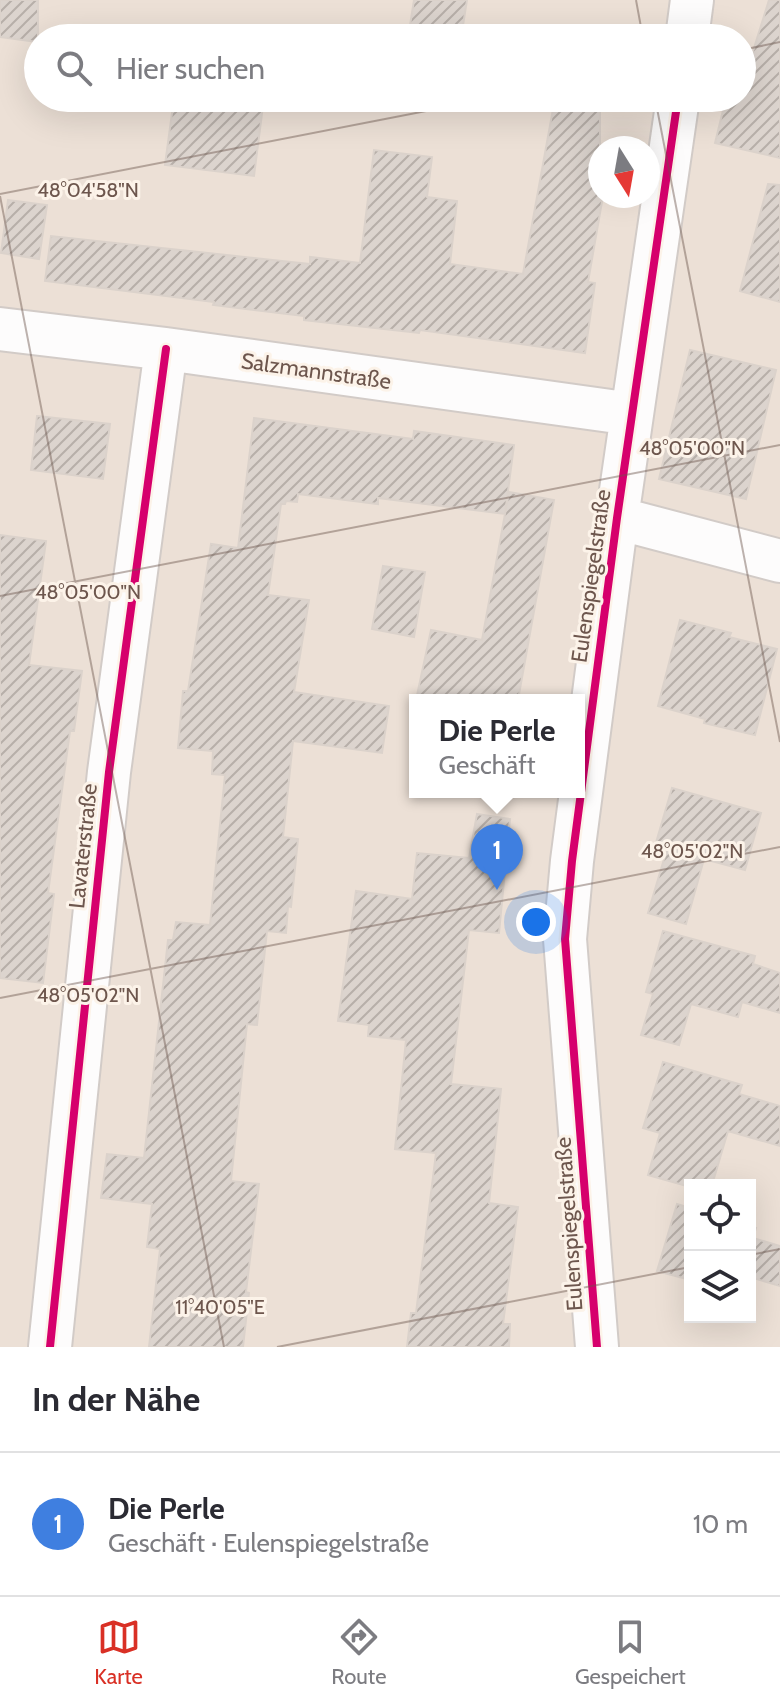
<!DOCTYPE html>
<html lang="de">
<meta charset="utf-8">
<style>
:root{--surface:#fff;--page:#f2f2f3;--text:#2b2b33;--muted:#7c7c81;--line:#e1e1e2;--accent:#d93025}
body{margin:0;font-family:Cabin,sans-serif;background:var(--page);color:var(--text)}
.controls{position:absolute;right:24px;bottom:24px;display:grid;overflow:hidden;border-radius:0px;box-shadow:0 8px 32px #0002}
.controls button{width:72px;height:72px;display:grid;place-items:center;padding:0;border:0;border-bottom:2px solid var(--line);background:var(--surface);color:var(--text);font:40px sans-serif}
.compass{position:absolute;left:588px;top:136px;width:72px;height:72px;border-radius:50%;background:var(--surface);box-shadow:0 8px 32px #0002;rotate:169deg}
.you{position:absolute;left:536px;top:922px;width:28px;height:28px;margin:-20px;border:6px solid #fff;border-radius:50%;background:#1a73e8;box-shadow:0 0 0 12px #1a73e833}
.badge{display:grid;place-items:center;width:52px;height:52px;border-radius:50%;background:var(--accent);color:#fff;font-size:26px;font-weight:700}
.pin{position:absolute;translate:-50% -66px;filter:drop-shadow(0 2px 4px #0008)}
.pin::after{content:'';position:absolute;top:42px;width:28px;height:24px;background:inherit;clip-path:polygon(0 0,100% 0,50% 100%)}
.popup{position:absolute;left:409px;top:694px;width:176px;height:104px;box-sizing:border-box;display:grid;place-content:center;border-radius:0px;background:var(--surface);filter:drop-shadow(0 2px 6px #0005);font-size:26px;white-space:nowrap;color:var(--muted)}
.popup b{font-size:30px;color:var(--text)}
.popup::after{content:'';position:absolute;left:50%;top:100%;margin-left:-16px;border:16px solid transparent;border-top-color:var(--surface)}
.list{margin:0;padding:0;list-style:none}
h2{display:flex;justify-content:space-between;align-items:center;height:104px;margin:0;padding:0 32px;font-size:34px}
h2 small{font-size:26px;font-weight:400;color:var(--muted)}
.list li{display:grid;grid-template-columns:52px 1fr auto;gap:24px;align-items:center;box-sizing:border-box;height:144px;padding:0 32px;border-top:2px solid var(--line)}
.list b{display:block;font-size:30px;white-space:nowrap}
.list p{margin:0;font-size:26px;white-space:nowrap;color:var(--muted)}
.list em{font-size:26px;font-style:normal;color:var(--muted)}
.icon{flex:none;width:44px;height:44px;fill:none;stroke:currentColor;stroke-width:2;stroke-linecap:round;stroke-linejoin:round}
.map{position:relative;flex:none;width:780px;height:1347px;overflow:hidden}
.search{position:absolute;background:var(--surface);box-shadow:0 8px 32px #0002;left:24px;right:24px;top:24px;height:88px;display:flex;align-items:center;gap:20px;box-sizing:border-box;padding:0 28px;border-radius:44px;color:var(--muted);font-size:30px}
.sheet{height:248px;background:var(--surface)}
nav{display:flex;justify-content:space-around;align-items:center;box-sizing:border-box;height:112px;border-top:2px solid var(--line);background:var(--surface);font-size:22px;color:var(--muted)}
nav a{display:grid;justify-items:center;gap:4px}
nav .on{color:var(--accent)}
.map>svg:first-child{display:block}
.residential{fill:#ece0d6;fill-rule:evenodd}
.building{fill:url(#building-hatch);stroke:#dbd2cb;stroke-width:2}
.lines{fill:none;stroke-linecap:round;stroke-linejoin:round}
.minor-casing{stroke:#d2cbc7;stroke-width:46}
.minor{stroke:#fdfcfc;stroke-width:42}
.cycleway-casing{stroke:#fcf3e9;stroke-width:13}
.cycleway{stroke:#d6006c;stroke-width:8}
.ticks{fill:none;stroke:#6d564d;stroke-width:2;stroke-opacity:0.45}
.labels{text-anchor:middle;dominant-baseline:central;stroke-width:6;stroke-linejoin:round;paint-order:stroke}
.street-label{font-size:22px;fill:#6d564d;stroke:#fcf3e9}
.ticks-label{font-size:20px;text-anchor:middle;fill:#6d564d;stroke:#fcf3e9;stroke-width:6;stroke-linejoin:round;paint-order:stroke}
</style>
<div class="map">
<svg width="780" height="1347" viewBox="0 0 780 1347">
<defs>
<pattern id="building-hatch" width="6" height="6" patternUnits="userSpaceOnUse" patternTransform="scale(2)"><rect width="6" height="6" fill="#dcd4ce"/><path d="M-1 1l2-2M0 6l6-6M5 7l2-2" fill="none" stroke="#b7afa9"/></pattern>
</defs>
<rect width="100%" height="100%" fill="#f3eee8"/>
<!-- residential -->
<path class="residential" d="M0 0H780V1347H0ZM38 38H742V98H38ZM600 148H648V196H600ZM415 700H579V792H415ZM690 1185H750V1317H690Z"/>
<!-- building -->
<path class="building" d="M0 0H38V42L0 37Z
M414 0H467L461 38H408Z
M769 0H780V158L715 143 726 98H742V63L749 64Z
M174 98H264L254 176 165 165Z
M555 98H600V196H603L588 282 595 283 585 353 420 330 419 333 304 320V316L213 305 214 302 45 281 51 236 310 264V257L360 263 374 150 432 157 427 197 457 201 450 264 523 274Z
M768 184 780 185V302L740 291Z
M8 200 47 205 39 259 1 253Z
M690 350 776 370 746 499 659 479Z
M37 416 110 424 103 479 31 470Z
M254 418 413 439 414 431 514 445 505 514 378 498V504L298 494 297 502 286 501 285 504H281L268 595 309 600 294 692 389 706 382 753 293 741 283 837 298 839 291 907 288 906 286 933 267 931 257 1025 247 1024 231 1181 259 1184 246 1292 249 1293 243 1347H149L160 1249 147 1247 152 1204 101 1198 107 1154 144 1158 168 940H173L176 922 210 925 225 775 212 774 213 751 178 748 183 691H188L211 544 238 548Z
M509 492 554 500 518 700H416L431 630 482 640Z
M0 535 46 541 29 665 82 671 74 731H70L48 893 54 894 43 983 0 978Z
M383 566 425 572 414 637 372 629Z
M680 620 731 633 729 637 777 649 755 735 704 723 705 719 658 706Z
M672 788 761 813 745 870 704 859 686 924 648 913 667 849 655 846Z
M477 814 510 819 499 933 469 930 451 1084 501 1089 489 1203 518 1207 503 1324H510L509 1347H407L411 1313H416L436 1153 395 1149 406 1040 368 1036 369 1025 338 1021 356 891 412 899 417 853 469 858Z
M663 931 755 956 753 964 780 973V1013L742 1002 738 1017 691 1004 679 1045 641 1035 653 994 646 992Z
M663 1062 742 1085 739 1094 780 1106V1146L728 1131 712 1185H690V1187L648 1175 660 1133 643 1128Z
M677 1204 690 1208V1280L657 1271Z
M750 1226 756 1228 753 1238 780 1246V1286L750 1277Z"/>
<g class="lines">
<defs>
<path id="minor" d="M687 38 692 0
M0 329 166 349 632 414
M617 518 780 561
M50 1347 109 772 166 349
M597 1347 565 939 572 861 617 518 678 98"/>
</defs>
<!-- minor casing -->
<use href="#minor" class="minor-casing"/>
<!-- minor -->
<use href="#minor" class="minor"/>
<defs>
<path id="cycleway" d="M50 1347 109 772 166 349
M597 1347 565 939 572 861 617 518 678 98"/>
</defs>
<!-- cycleway casing -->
<use href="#cycleway" class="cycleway-casing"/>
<!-- cycleway -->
<use href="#cycleway" class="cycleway"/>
</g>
<!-- ticks -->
<path class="ticks" d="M636 0 643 38M742 50 780 42M655 98 780 742M0 194 493 98M0 196 224 1347M0 596 780 445M0 998 780 847M750 1255 780 1249M277 1347 690 1267"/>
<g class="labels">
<!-- street labels -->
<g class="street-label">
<text transform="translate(316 371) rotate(8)">Salzmannstraße</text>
<text transform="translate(591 576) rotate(-82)">Eulenspiegelstraße</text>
<text transform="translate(83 846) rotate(-84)">Lavaterstraße</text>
<text transform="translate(569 1224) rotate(-94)">Eulenspiegelstraße</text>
</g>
</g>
<g class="ticks-label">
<text x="88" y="197">48°04'58"N</text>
<text x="692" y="455">48°05'00"N</text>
<text x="88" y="599">48°05'00"N</text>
<text x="692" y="858">48°05'02"N</text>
<text x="88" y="1002">48°05'02"N</text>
<text x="220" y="1314">11°40'05"E</text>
</g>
</svg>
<div class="controls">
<button><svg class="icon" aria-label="locate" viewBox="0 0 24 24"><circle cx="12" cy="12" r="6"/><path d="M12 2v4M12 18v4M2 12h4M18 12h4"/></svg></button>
<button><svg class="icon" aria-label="layers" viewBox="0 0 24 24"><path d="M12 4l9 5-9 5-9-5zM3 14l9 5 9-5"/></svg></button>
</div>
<svg class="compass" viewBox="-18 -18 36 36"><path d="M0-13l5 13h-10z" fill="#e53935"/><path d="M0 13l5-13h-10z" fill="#7c7c81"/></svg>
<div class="you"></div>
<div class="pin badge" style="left:497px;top:890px;background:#3f7fe0">1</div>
<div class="popup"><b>Die Perle</b>Geschäft</div>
<div class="search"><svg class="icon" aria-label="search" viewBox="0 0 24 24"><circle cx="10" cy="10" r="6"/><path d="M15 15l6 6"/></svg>Hier suchen</div>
</div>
<section class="sheet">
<h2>In der Nähe<small></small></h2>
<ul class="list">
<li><span class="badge" style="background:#3f7fe0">1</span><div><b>Die Perle</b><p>Geschäft · Eulenspiegelstraße</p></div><em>10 m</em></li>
</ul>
</section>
<nav>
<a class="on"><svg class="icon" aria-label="map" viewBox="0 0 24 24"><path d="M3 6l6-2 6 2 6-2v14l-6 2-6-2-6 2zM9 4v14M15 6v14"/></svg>Karte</a>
<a><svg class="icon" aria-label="directions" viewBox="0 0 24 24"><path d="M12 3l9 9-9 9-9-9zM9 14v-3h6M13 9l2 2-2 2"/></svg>Route</a>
<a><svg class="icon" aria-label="saved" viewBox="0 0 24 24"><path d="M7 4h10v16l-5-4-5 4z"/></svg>Gespeichert</a>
</nav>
